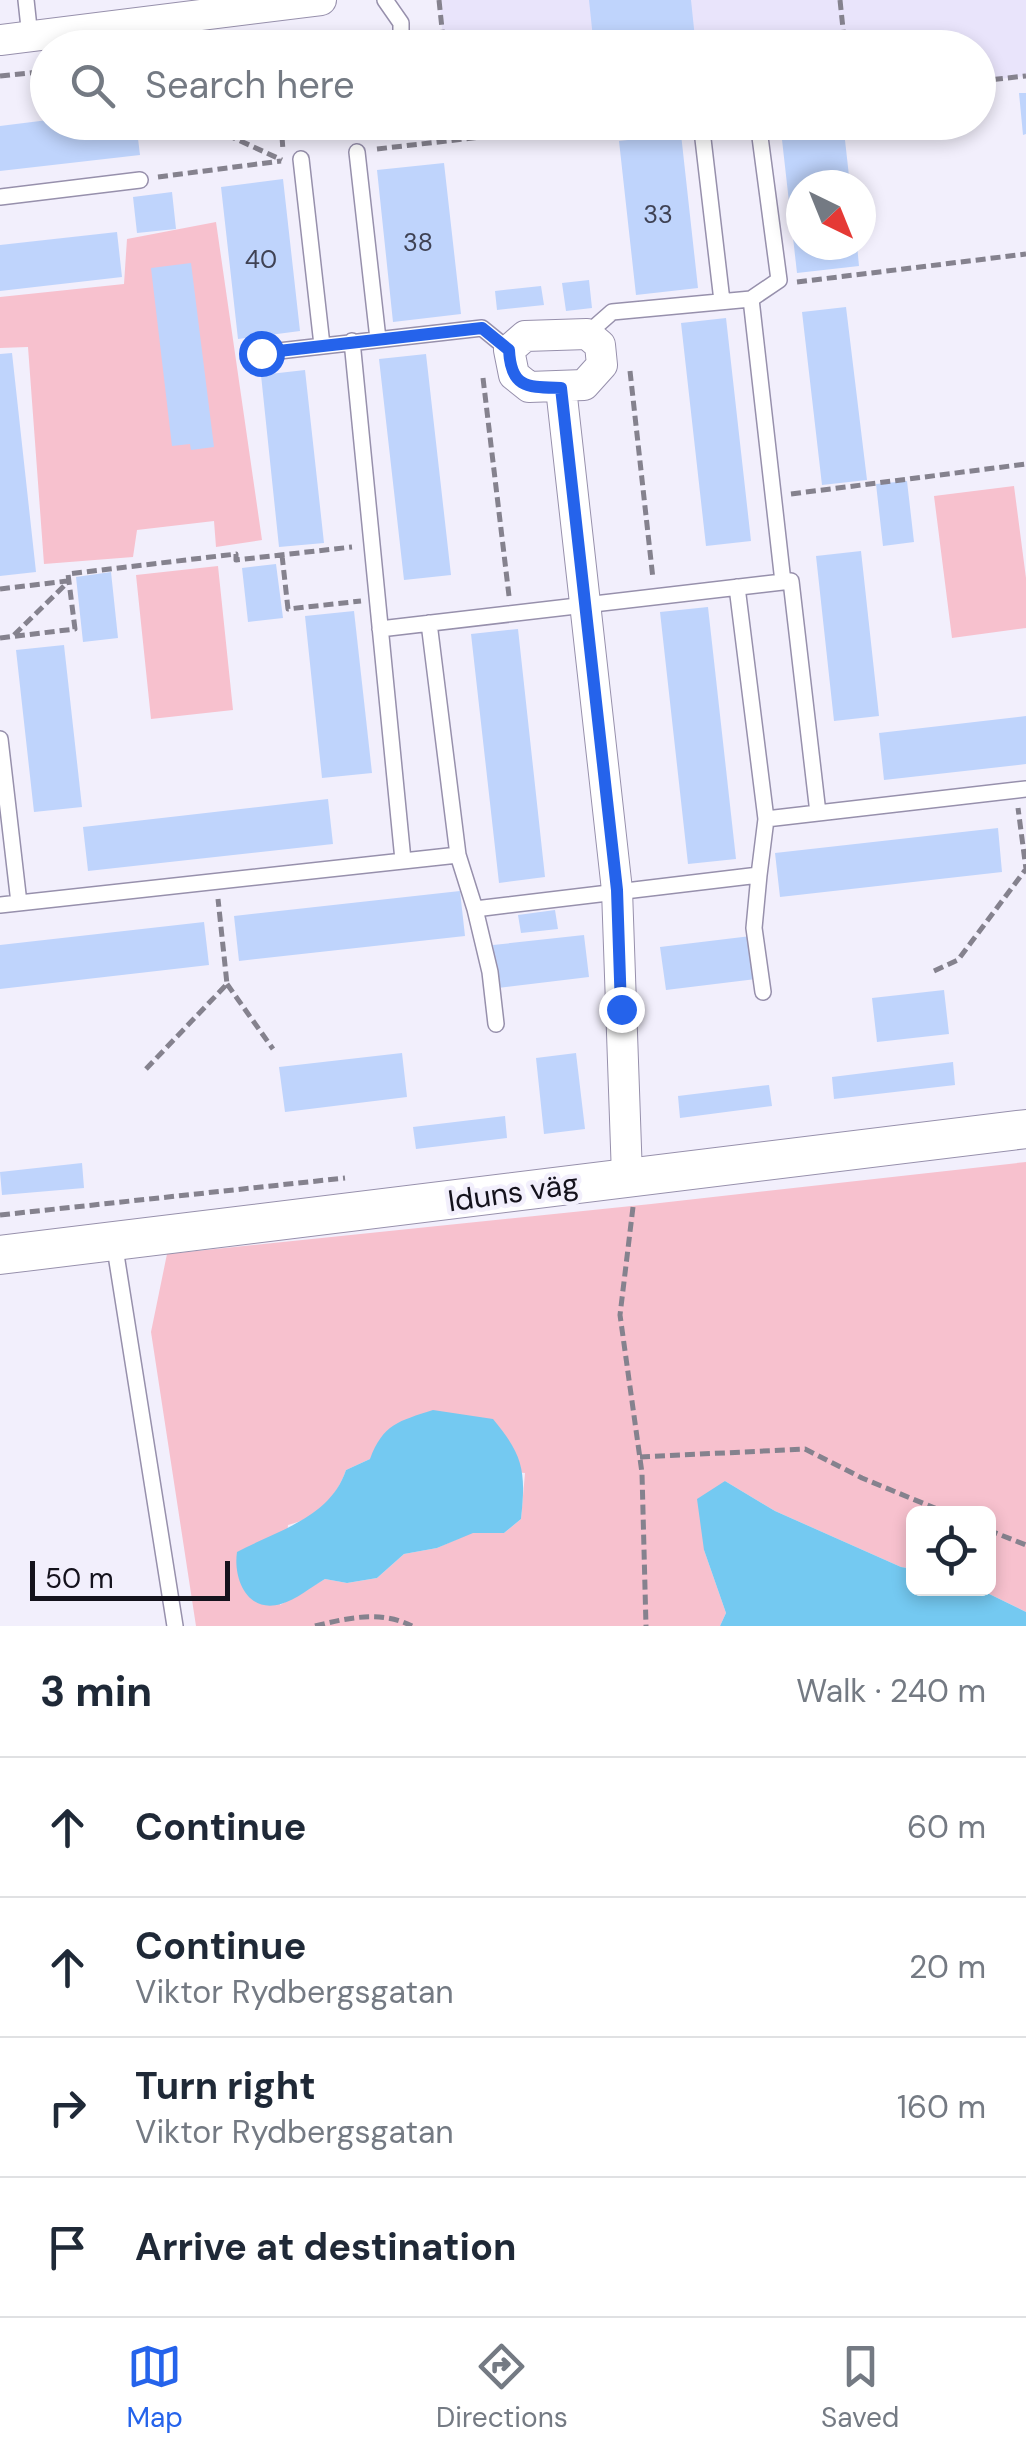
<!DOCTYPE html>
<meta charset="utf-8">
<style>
:root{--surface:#fff;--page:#f6f6f7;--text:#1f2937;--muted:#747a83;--line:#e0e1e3;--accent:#2563eb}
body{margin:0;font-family:"DM Sans",sans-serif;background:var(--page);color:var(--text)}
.controls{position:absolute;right:30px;bottom:30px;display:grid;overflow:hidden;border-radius:15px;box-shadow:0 5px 15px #0003}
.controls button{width:90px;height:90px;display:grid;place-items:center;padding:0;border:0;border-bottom:2px solid var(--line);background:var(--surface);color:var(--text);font:50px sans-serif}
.compass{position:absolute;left:786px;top:170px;width:90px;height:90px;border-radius:50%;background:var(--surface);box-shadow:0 5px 15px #0003;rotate:137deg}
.scale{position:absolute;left:30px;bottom:25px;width:200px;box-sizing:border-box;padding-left:10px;border:5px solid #14121c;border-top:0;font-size:28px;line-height:35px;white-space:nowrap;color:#14121c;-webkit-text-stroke:8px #f2effc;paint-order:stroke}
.stop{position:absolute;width:30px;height:30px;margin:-22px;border:8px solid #2563eb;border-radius:50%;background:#fff}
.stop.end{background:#2563eb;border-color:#fff;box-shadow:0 2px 10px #0008}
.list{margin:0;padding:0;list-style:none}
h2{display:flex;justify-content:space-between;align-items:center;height:130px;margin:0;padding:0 40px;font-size:42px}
h2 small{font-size:32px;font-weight:400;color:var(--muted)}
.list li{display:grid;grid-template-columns:65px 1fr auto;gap:30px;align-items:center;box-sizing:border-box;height:140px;padding:0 40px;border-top:2px solid var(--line)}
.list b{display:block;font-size:38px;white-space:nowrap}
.list p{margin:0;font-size:32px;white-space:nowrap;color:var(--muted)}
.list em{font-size:32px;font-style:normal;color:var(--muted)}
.icon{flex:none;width:55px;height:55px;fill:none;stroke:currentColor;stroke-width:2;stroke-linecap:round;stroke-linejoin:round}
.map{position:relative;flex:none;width:1026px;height:1626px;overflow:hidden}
.search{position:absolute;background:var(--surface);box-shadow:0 5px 15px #0003;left:30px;right:30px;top:30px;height:110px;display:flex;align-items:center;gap:25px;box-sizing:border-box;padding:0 35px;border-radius:55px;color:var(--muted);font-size:38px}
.sheet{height:690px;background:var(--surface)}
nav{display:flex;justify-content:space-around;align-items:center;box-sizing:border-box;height:140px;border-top:2px solid var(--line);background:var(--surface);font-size:28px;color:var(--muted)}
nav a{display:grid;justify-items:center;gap:5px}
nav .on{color:var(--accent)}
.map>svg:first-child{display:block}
.built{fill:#e9e4fb}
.green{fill:#f7c1ce;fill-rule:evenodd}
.water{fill:#74c9f1}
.building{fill:#bfd4fc}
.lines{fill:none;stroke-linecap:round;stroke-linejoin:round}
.service-casing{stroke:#9790ac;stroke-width:18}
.minor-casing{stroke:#9790ac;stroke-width:32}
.tertiary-casing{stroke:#9790ac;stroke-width:40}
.path{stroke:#85828e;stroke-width:5;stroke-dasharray:10 5;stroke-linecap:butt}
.service{stroke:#fff;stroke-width:15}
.minor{stroke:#fff;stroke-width:30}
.tertiary{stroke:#fff;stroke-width:38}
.route{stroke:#2563eb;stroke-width:12}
.labels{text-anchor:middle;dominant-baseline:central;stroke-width:9;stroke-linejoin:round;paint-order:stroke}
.number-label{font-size:25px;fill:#3f4254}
.street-label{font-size:30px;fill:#14121c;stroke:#f2effc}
</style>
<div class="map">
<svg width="1026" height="1626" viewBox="0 0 1026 1626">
<rect width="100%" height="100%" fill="#f2effc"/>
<!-- built -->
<path class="built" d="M439 0H1026V76L979 81 978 48 444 47Z
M453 122H613V123L455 140Z"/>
<!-- green -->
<path class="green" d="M216 222 262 540 216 547 214 521 137 530 133 557 44 564 28 347 0 348V297L124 284 127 239Z
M1014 486 1026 578V628L952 638 934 496Z
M218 566 233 710 151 719 136 575Z
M1026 1162V1612L979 1589 988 1588V1514H914L913 1569 901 1567 775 1511 725 1481 704 1550 726 1613 720 1626H196L151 1332 167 1254 651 1204ZM370 1459 525 1473 521 1519 504 1533 473 1532 437 1548 404 1554 377 1578 347 1583 325 1579 280 1605 288 1525C317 1518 337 1497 346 1470Z"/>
<!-- water -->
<path class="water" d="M433 1410 493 1419C524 1456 526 1472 521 1519L504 1533H473L437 1548 404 1554 377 1578 347 1583 325 1579C311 1587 296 1600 281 1604 247 1614 233 1578 237 1552 278 1530 330 1518 346 1470L370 1459C383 1424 399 1421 433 1410Z
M725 1481 775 1511 901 1567 913 1569 914 1588 979 1589 1026 1612V1626H720L726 1613 704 1550 697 1499Z"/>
<!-- building -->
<path class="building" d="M589 0H691L696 48H594Z
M1019 93H1026V134L1023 135Z
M48 120 136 122 140 155 0 171V126Z
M780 122H843L850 185H801V245H857L859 266 797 273Z
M886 122H911V128L887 131Z
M681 134 698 288 636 295 619 141Z
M444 163 461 314 393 322 377 170Z
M283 179 300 331 238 339 221 187Z
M172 192 176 229 137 233 133 197Z
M117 232 122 277 0 291V245Z
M191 263 214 447 191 450 190 444 172 446 151 268Z
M589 280 592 308 566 311 562 283Z
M541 286 544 305 497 310 495 291Z
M846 307 867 480 822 485 802 312Z
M726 318 751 541 706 546 681 323Z
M12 353 36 572 0 576V354Z
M426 354 451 575 404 580 379 359Z
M305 370 324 543 279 547 261 375Z
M907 481 914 542 883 546 876 484Z
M861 551 879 716 834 721 816 556Z
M276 564 283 618 248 622 242 568Z
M111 572 118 638 83 642 76 577Z
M708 607 736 859 688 864 660 612Z
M354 611 372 773 322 778 305 616Z
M518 629 545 877 499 883 471 634Z
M64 645 82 807 34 812 16 650Z
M1026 716V764L884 780 879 733Z
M328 799 333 844 88 871 83 827Z
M998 828 1002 872 780 897 775 853Z
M460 891 465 936 239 961 234 916Z
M555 910 558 929 521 933 518 915Z
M204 922 209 965 0 989V945Z
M584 935 589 977 498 988 493 945Z
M751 936 756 979 666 990 660 947Z
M944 990 949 1034 877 1042 872 998Z
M402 1053 407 1097 285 1112 279 1067Z
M576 1053 585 1129 544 1134 536 1058Z
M953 1062 955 1085 834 1099 832 1077Z
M769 1085 772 1106 680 1118 678 1096Z
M505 1116 507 1138 416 1149 413 1127Z
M82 1163 84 1188 2 1195 0 1172Z"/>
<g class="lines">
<defs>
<path id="service" d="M26 0 30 37
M385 0 401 23V48
M104 33 141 48
M701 122 722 301
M357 152 378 339
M301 159 322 345
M0 197 140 180
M751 299 783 582
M587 334 612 312 751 299 779 280 758 122
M352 341 403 860
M261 353 482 328 509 350
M737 587 766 819 1026 789
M380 629 791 581 818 813
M0 739 19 903
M458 855 475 909 759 875 766 819
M759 875 754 928 763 992
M0 905 458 855 429 623
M475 909 490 972 496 1024
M114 1242 175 1626"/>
<path id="minor" d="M0 40 321 0
M587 334 600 345 602 365 584 385 529 387 514 375 509 350 525 336Z
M561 388 617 890 627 1176"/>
<path id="tertiary" d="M0 1255 1026 1129"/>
</defs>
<!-- service casing -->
<use href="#service" class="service-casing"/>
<!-- minor casing -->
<use href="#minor" class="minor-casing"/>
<!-- tertiary casing -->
<use href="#tertiary" class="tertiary-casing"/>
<!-- path -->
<path class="path" d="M439 0 444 48
M840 0 845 48
M0 76 48 71
M978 81 1026 76
M199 122 282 160
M281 122 283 151
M453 122 455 139
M377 149 613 122
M158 177 281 161
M797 282 1026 254
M630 371 653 579
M483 378 509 596
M791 494 1026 464
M282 555 288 609 361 601
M0 589 67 581
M14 635 69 581
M0 638 75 629 68 574 236 554V560L352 547
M934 971 958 960 1026 869 1018 808
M227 984 273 1049
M146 1069 227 984 218 899
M633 1207 620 1315 642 1473 646 1626
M0 1215 345 1178
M640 1457 805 1449 862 1478 949 1514
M988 1530 1026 1545
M315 1626C348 1618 380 1610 412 1626"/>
<!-- service -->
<use href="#service" class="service"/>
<!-- minor -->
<use href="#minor" class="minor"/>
<!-- tertiary -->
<use href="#tertiary" class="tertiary"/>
</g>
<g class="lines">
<!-- route -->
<path class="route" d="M261 353 482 328 509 350C511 389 528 387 561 388L617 890 621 1009"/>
</g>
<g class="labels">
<!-- number labels -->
<g class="number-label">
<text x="658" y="214">33</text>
<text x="418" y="242">38</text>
<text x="261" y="259">40</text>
</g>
<!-- street labels -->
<g class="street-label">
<text transform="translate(513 1192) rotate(-8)">Iduns väg</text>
</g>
</g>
</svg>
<div class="controls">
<button><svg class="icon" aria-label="locate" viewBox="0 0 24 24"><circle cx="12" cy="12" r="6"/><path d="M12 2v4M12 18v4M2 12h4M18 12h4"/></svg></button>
</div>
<svg class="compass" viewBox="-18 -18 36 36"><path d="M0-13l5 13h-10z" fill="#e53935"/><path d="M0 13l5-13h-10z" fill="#747a83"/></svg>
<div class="scale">50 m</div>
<div class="stop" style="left:261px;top:353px"></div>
<div class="stop end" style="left:621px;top:1009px"></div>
<div class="search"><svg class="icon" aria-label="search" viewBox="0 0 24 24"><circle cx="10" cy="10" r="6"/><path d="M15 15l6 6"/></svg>Search here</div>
</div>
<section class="sheet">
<h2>3 min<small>Walk · 240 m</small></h2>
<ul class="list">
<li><svg class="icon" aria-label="ahead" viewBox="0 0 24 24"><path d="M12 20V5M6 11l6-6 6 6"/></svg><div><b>Continue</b></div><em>60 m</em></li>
<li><svg class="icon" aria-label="ahead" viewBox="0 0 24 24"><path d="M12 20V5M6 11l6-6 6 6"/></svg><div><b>Continue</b><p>Viktor Rydbergsgatan</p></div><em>20 m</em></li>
<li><svg class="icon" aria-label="right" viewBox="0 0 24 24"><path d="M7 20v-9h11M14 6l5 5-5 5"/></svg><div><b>Turn right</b><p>Viktor Rydbergsgatan</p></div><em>160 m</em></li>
<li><svg class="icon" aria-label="arrive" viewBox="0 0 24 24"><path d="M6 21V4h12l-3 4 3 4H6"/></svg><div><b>Arrive at destination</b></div></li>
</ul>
</section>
<nav>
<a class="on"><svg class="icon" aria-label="map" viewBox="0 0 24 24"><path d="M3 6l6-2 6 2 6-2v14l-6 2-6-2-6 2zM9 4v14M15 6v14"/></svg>Map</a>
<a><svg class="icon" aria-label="directions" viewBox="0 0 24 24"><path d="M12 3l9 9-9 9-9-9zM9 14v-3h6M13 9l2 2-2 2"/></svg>Directions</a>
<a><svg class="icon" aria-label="saved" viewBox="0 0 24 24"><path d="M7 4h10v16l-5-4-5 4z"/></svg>Saved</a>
</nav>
